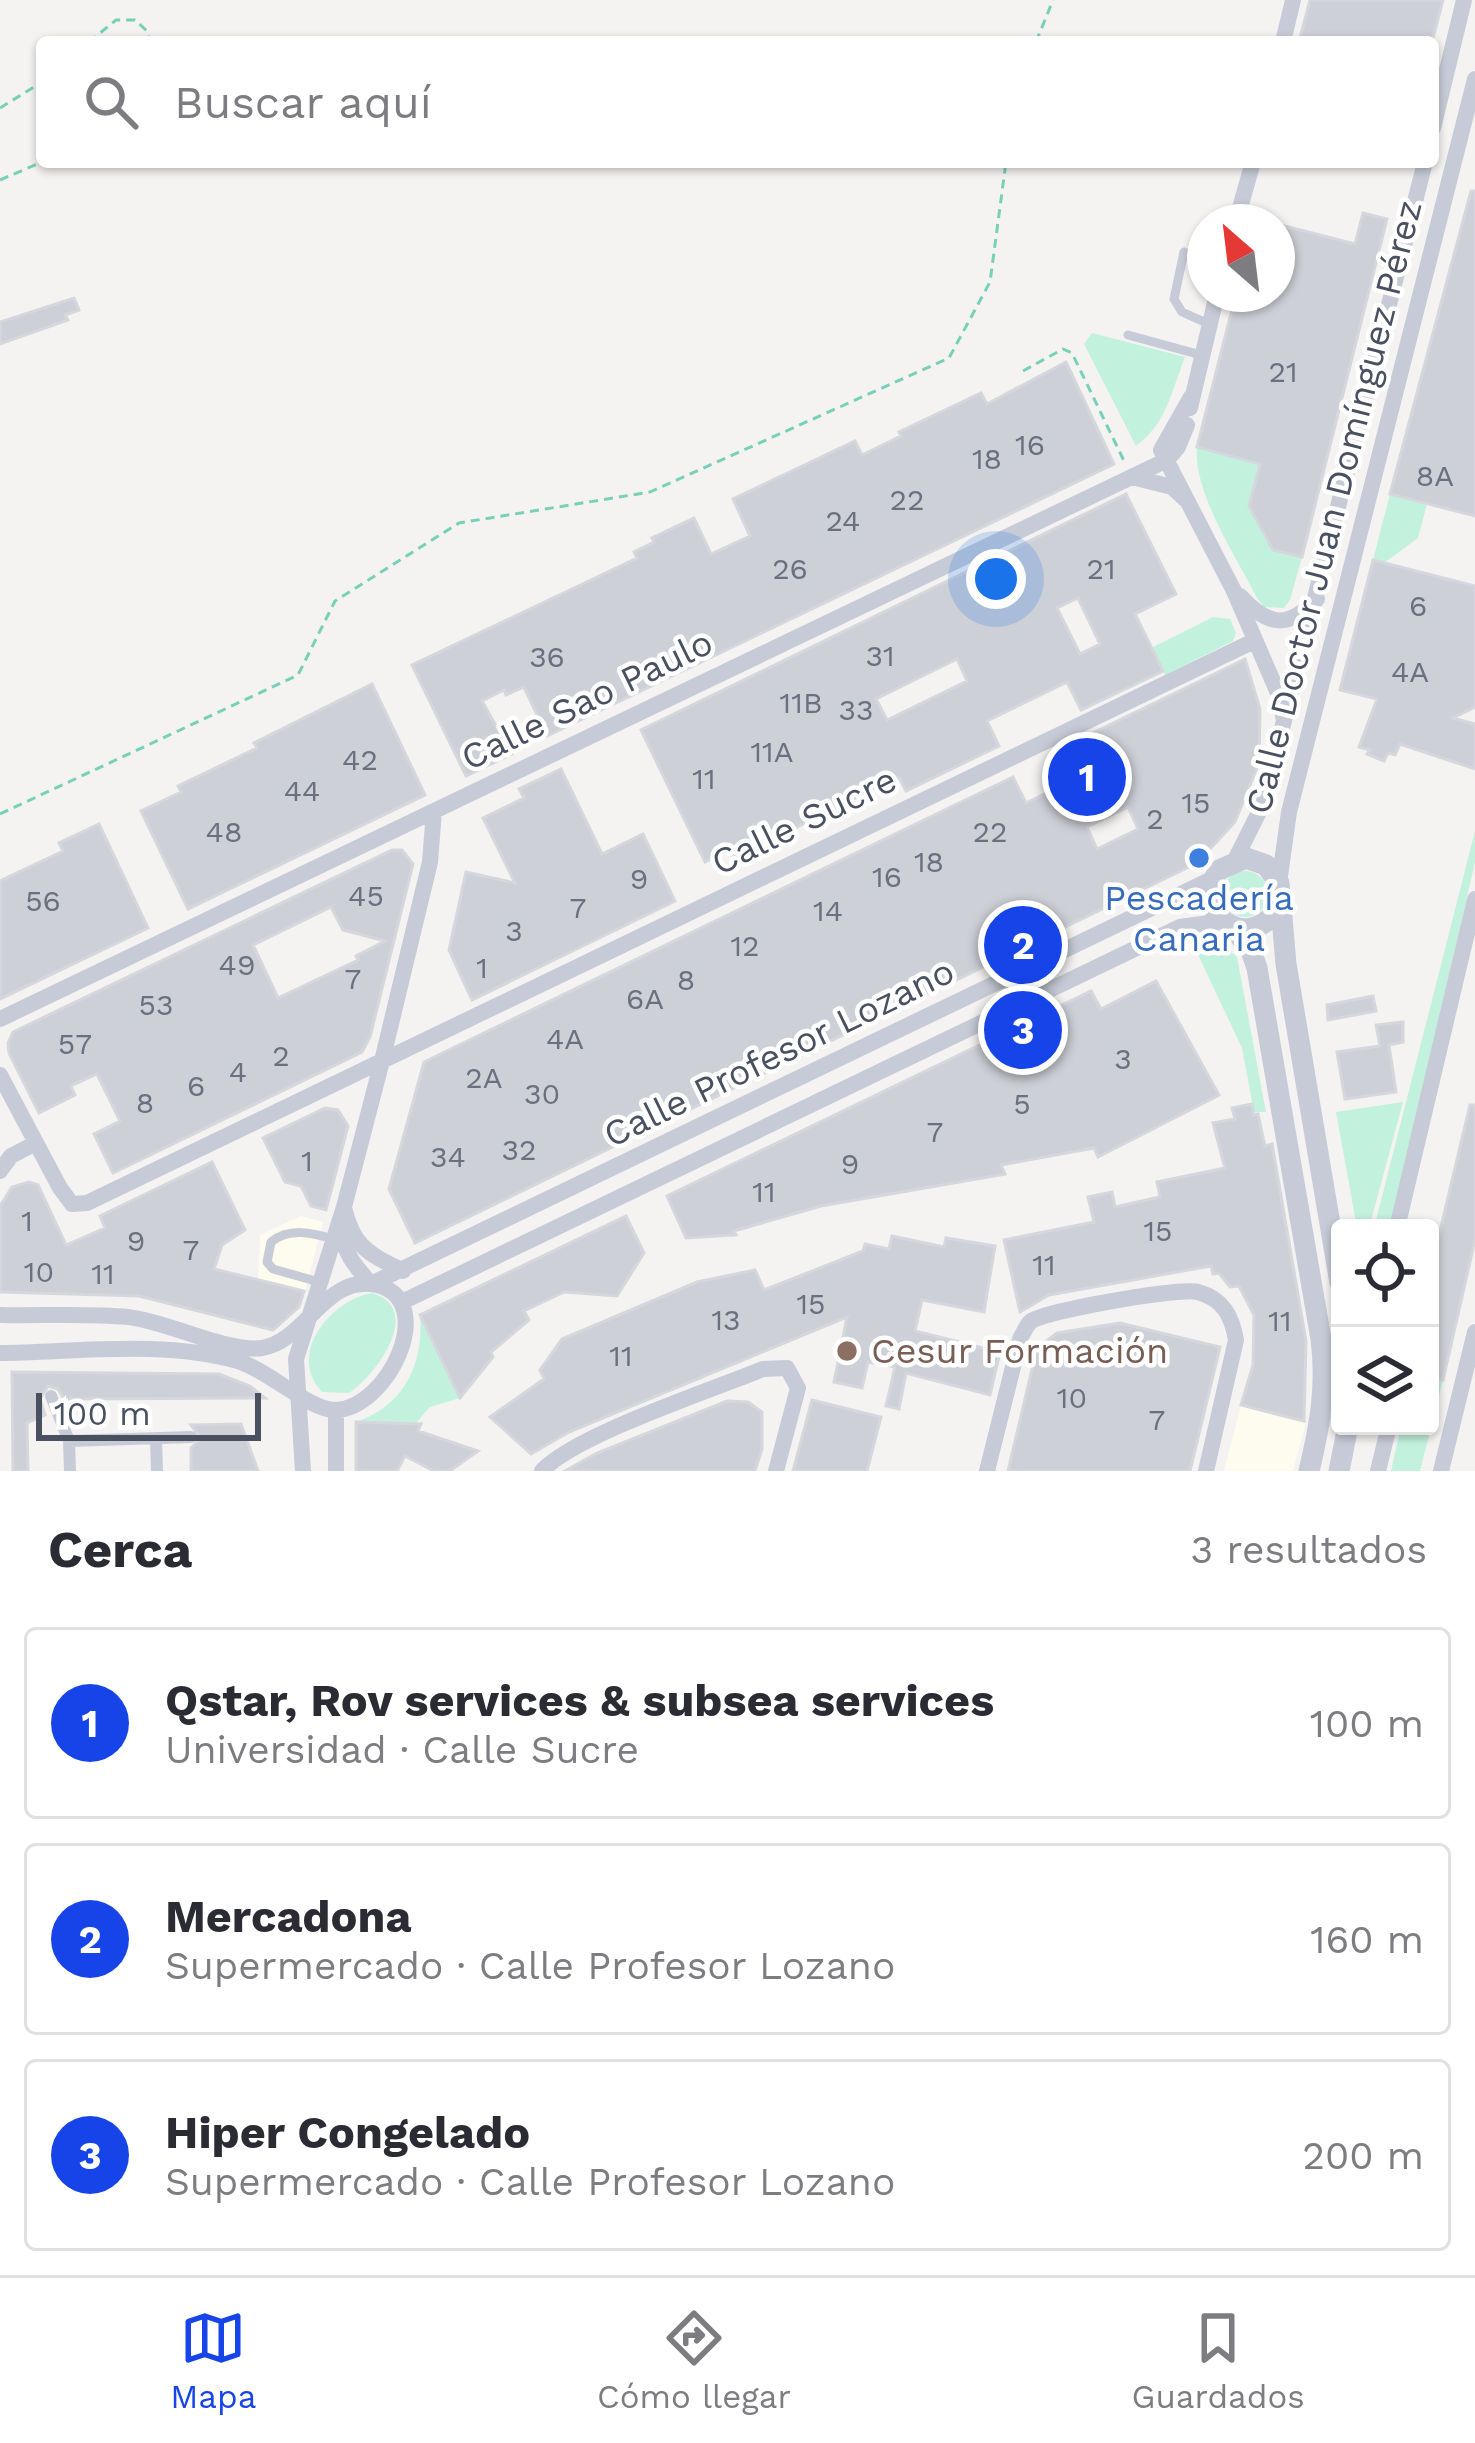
<!DOCTYPE html>
<html lang="es">
<meta charset="utf-8">
<style>
:root{--surface:#fff;--page:#f7f7f7;--text:#2b2b33;--muted:#7c7c81;--line:#e1e1e2;--accent:#1744e9}
body{margin:0;font-family:"Work Sans",sans-serif;background:var(--page);color:var(--text)}
.controls{position:absolute;right:36px;bottom:36px;display:grid;overflow:hidden;border-radius:12px;box-shadow:0 3px 9px #0004}
.controls button{width:108px;height:108px;display:grid;place-items:center;padding:0;border:0;border-bottom:3px solid var(--line);background:var(--surface);color:var(--text);font:60px sans-serif}
.compass{position:absolute;left:1187px;top:204px;width:108px;height:108px;border-radius:50%;background:var(--surface);box-shadow:0 3px 9px #0004;rotate:332deg}
.scale{position:absolute;left:36px;bottom:30px;width:225px;box-sizing:border-box;padding-left:12px;border:6px solid #495060;border-top:0;font-size:33px;line-height:42px;white-space:nowrap;color:#495060;-webkit-text-stroke:9px #fff;paint-order:stroke}
.you{position:absolute;left:996px;top:579px;width:42px;height:42px;margin:-30px;border:9px solid #fff;border-radius:50%;background:#1a73e8;box-shadow:0 0 0 18px #1a73e833}
.badge{display:grid;place-items:center;width:78px;height:78px;border-radius:50%;background:var(--accent);color:#fff;font-size:39px;font-weight:700}
.pin{position:absolute;translate:-50% -50%;border:6px solid #fff;box-shadow:0 3px 12px #0006}
.list{margin:0;padding:0;list-style:none}
h2{display:flex;justify-content:space-between;align-items:center;height:156px;margin:0;padding:0 48px;font-size:51px}
h2 small{font-size:39px;font-weight:400;color:var(--muted)}
.list li{display:grid;grid-template-columns:78px 1fr auto;gap:36px;align-items:center;box-sizing:border-box;height:192px;margin:0 24px 24px;padding:0 24px;border:3px solid var(--line);border-radius:12px}
.list b{display:block;font-size:45px;white-space:nowrap}
.list p{margin:0;font-size:39px;white-space:nowrap;color:var(--muted)}
.list em{font-size:39px;font-style:normal;color:var(--muted)}
.icon{flex:none;width:66px;height:66px;fill:none;stroke:currentColor;stroke-width:2;stroke-linecap:round;stroke-linejoin:round}
.map{position:relative;flex:none;width:1475px;height:1471px;overflow:hidden}
.search{position:absolute;background:var(--surface);box-shadow:0 3px 9px #0004;left:36px;right:36px;top:36px;height:132px;display:flex;align-items:center;gap:30px;box-sizing:border-box;padding:0 42px;border-radius:12px;color:var(--muted);font-size:45px}
.sheet{height:804px;background:var(--surface)}
nav{display:flex;justify-content:space-around;align-items:center;box-sizing:border-box;height:168px;border-top:3px solid var(--line);background:var(--surface);font-size:33px;color:var(--muted)}
nav a{display:grid;justify-items:center;gap:6px}
nav .on{color:var(--accent)}
.map>svg:first-child{display:block}
.commercial{fill:#fdfcee}
.green{fill:#c2f1de}
.building{fill:#ced0d7;stroke:#d6d7dd;stroke-width:3;fill-rule:evenodd}
.lines{fill:none;stroke-linecap:round;stroke-linejoin:round}
.path{stroke:#78d0b8;stroke-width:3;stroke-dasharray:9 6;stroke-linecap:butt}
.service{stroke:#c6cbd7;stroke-width:9}
.pedestrian{stroke:#c6cbd7;stroke-width:12}
.minor{stroke:#c6cbd7;stroke-width:16}
.tertiary{stroke:#c6cbd7;stroke-width:21}
.shop-dot{fill:#3f7fe0;stroke:#fff;stroke-width:4.5}
.education-dot{fill:#8d6e63;stroke:#fff;stroke-width:4.5}
.labels{text-anchor:middle;dominant-baseline:central;stroke-width:9;stroke-linejoin:round;paint-order:stroke}
.number-label{font-size:30px;fill:#6a707e}
.street-label{font-size:36px;fill:#495060;stroke:#fff}
.shop-label{font-size:36px;fill:#366cbe;stroke:#fff}
.education-label{font-size:36px;fill:#785e54;stroke:#fff;text-anchor:start}
</style>
<div class="map">
<svg width="1475" height="1471" viewBox="0 0 1475 1471">
<rect width="100%" height="100%" fill="#f4f3f2"/>
<!-- commercial -->
<path class="commercial" d="M301 1216 323 1222 305 1291 258 1279 260 1235Z
M1241 1405 1306 1422 1293 1471H1224Z"/>
<!-- green -->
<path class="green" d="M1092 333 1185 357C1171 392 1167 423 1136 446L1084 344Z
M1197 447 1260 464 1249 506 1273 550 1302 557 1290 600 1284 608 1264 607 1257 598C1236 556 1193 493 1197 447Z
M1390 494 1427 504 1418 538 1384 563 1373 560Z
M1213 617 1230 619 1236 633 1233 641 1165 675 1151 648Z
M1475 831V862L1391 1228H1374Z
M1222 894a23 23 0 1 1 46 0a23 23 0 1 1-46 0Z
M1207 939 1220 942 1237 957 1266 1112H1254L1242 1048 1193 944Z
M1403 1102 1369 1228H1357L1336 1112Z
M372 1293C425 1309 376 1375 349 1393L322 1392C286 1354 331 1300 372 1293Z
M420 1315 460 1398 430 1407 415 1424 356 1422C404 1406 424 1364 420 1315Z
M1430 1378 1443 1380 1420 1471H1391L1401 1426H1430Z"/>
<!-- building -->
<path class="building" d="M1310 0H1443L1432 42H1299Z
M1471 191H1475V516L1390 494Z
M1363 213 1387 219 1302 557 1273 550 1249 506 1260 464 1197 447 1236 294H1277V224L1355 244Z
M74 298 79 310 65 315 68 320 0 344V322Z
M1066 362 1114 464 547 736 524 687 506 695 504 690 482 701 512 754 466 776 412 665 637 558 634 552 654 542 652 538 694 518 711 554 750 536 733 499 855 441 862 455 901 436 899 432 981 393 987 404Z
M1126 494 1176 594 1135 614 1163 671 1081 710 1067 682 987 721 999 746 906 791 899 777 734 858 730 850 705 862 641 730ZM1078 598 1100 644 1080 654 1057 608ZM957 659 967 681 887 720 876 699Z
M1373 560 1475 586V707L1453 718 1475 724V769L1400 744 1395 755 1388 753 1384 761 1367 754 1370 750 1359 747 1377 699 1340 690Z
M1245 659 1260 709 1259 763 1235 822 1197 863 415 1243 389 1189 424 1062 1013 777 1026 803 1107 763 1093 733ZM1128 807 1138 829 1097 849 1087 827Z
M372 684 425 795 188 909 141 811 181 792 178 786 257 748 254 743Z
M561 769 602 854 643 834 675 901 472 1000 449 950 466 872 515 883 483 818 524 798 519 789Z
M99 824 148 928 0 999V881L63 851 59 843Z
M392 850H402L413 864 370 1037 362 1052 113 1173 94 1134 120 1121 97 1074 71 1086 75 1095 39 1113 9 1053 8 1043 13 1032ZM331 907 343 930 385 941 356 956 358 960 278 998 253 945Z
M1156 981 1219 1095 1098 1157 1094 1148 1001 1165 1005 1174 821 1206 734 1231 736 1235 686 1238 667 1196 1091 991 1101 1009Z
M1373 996 1376 1011 1328 1020 1327 1005Z
M1403 1022V1042L1389 1045 1396 1092 1345 1099 1337 1052 1380 1046 1376 1025Z
M1252 1104 1254 1115 1258 1114 1265 1146 1272 1144 1306 1341 1304 1421 1241 1405 1253 1365 1254 1315 1239 1286 1230 1287 1219 1273 1213 1274 1211 1266 1049 1295 1020 1312 1004 1240 1094 1222 1088 1197 1112 1192 1115 1207 1160 1197 1157 1182 1225 1168 1213 1123 1235 1119 1232 1108Z
M1470 1105H1475V1240L1443 1380 1430 1378V1273Z
M325 1108 338 1110 348 1126 326 1210 311 1206 301 1186 285 1182 263 1138Z
M212 1162 245 1230 222 1245 214 1269 304 1291 299 1307 273 1330 139 1296 0 1292V1206L12 1187 29 1182 38 1185 66 1245 105 1228 100 1216Z
M626 1216 644 1253 617 1296 564 1292 524 1311 529 1320 491 1352 493 1357 460 1398 420 1315Z
M892 1236 944 1247 946 1238 995 1246 984 1312 922 1300 915 1331 1000 1352 990 1395 906 1373 899 1409 886 1406 895 1367 868 1362 862 1388 834 1382 847 1317 569 1432 531 1454 490 1417 544 1379 540 1370 562 1339 697 1282 755 1270 764 1290 863 1251 865 1244 889 1249Z
M1120 1323 1220 1347 1190 1471H1008L1037 1348 1057 1333Z
M12 1372 219 1374 250 1386 265 1398 64 1399 58 1389 48 1386 40 1399 45 1415 27 1423 28 1471H13Z
M812 1400 881 1417 867 1471H793Z
M727 1401 748 1402 762 1412V1449L755 1471H565L597 1453Z
M356 1422 421 1424 418 1431 478 1451 450 1471H434L405 1456 397 1471H356Z
M241 1424 258 1471H191V1448L201 1438 191 1425Z"/>
<g class="lines">
<!-- path -->
<path class="path" d="M89 42 116 20H135L147 31 150 42
M1036 42 1053 0
M0 108 42 82
M0 180 42 162
M1023 371 1063 349 1072 353 1125 463
M0 814 298 675 335 601 459 523 650 492 949 358 990 282 1006 162"/>
<!-- service -->
<path class="service" d="M1184 252 1174 299 1182 312 1209 324
M1128 335 1201 355
M319 1282 273 1269 267 1262 271 1242C290 1227 312 1233 334 1239"/>
<!-- pedestrian -->
<path class="pedestrian" d="M51 1396 69 1441 70 1471
M156 1439 157 1471
M69 1441 191 1437"/>
<!-- minor -->
<path class="minor" d="M1283 42 1293 0
M1433 128 1464 0
M1236 222 1253 162
M1191 397 1161 450 1234 591 1278 693 1284 720
M1190 408 1217 294
M1132 477 1172 487 1185 499
M1240 596C1268 626 1287 630 1317 599
M1235 860 1263 804 1425 162
M1279 883 1289 812 1475 79
M0 1019 1167 460 1178 447 1187 425
M0 1075 60 1188 72 1204 87 1203 1254 641
M0 1171 11 1156 36 1143
M344 1208C354 1248 368 1253 403 1271
M343 1228C341 1251 356 1267 371 1284
M1397 1228 1475 899
M371 1284 1214 878
M402 1302 1180 927 1224 921
M0 1315C42 1316 86 1313 128 1317 167 1321 227 1353 262 1348 306 1341 326 1273 377 1285 440 1301 387 1410 335 1410 309 1410 268 1370 238 1361 163 1340 77 1352 0 1353
M303 1471 296 1359 344 1207 382 1061 430 862 434 811
M336 1471V1410
M542 1471C575 1435 712 1390 763 1369L787 1368 798 1388 776 1471
M987 1471 1020 1339C1021 1337 1028 1324 1030 1322 1043 1311 1181 1287 1198 1292 1223 1299 1232 1316 1236 1340L1206 1471
M1378 1471 1389 1426
M1441 1471 1475 1332"/>
<!-- tertiary -->
<path class="tertiary" d="M1280 901C1260 956 1187 920 1219 870L1246 858 1266 865 1279 883 1286 964 1340 1283
M1232 926 1251 951 1257 968 1321 1339C1327 1386 1320 1425 1309 1471
M1339 1471 1348 1426"/>
</g>
<!-- markers -->
<circle class="shop-dot" cx="1199" cy="858" r="12"/>
<circle class="education-dot" cx="847" cy="1351" r="12"/>
<g class="labels">
<!-- number labels -->
<g class="number-label">
<text x="1283" y="371">21</text>
<text x="1030" y="444">16</text>
<text x="987" y="458">18</text>
<text x="1435" y="475">8A</text>
<text x="907" y="499">22</text>
<text x="843" y="520">24</text>
<text x="790" y="568">26</text>
<text x="1101" y="568">21</text>
<text x="1418" y="605">6</text>
<text x="880" y="655">31</text>
<text x="547" y="656">36</text>
<text x="1410" y="671">4A</text>
<text x="801" y="702">11B</text>
<text x="856" y="709">33</text>
<text x="772" y="751">11A</text>
<text x="360" y="759">42</text>
<text x="704" y="778">11</text>
<text x="302" y="790">44</text>
<text x="1196" y="802">15</text>
<text x="1155" y="818">2</text>
<text x="224" y="831">48</text>
<text x="990" y="831">22</text>
<text x="929" y="861">18</text>
<text x="887" y="876">16</text>
<text x="639" y="878">9</text>
<text x="366" y="895">45</text>
<text x="43" y="900">56</text>
<text x="578" y="907">7</text>
<text x="828" y="910">14</text>
<text x="514" y="930">3</text>
<text x="745" y="945">12</text>
<text x="237" y="964">49</text>
<text x="482" y="967">1</text>
<text x="353" y="978">7</text>
<text x="686" y="979">8</text>
<text x="645" y="998">6A</text>
<text x="156" y="1004">53</text>
<text x="565" y="1038">4A</text>
<text x="75" y="1043">57</text>
<text x="281" y="1055">2</text>
<text x="1123" y="1058">3</text>
<text x="238" y="1071">4</text>
<text x="484" y="1077">2A</text>
<text x="196" y="1085">6</text>
<text x="542" y="1093">30</text>
<text x="145" y="1102">8</text>
<text x="1022" y="1103">5</text>
<text x="935" y="1131">7</text>
<text x="519" y="1149">32</text>
<text x="448" y="1156">34</text>
<text x="307" y="1160">1</text>
<text x="850" y="1163">9</text>
<text x="764" y="1191">11</text>
<text x="27" y="1220">1</text>
<text x="1158" y="1230">15</text>
<text x="136" y="1240">9</text>
<text x="191" y="1249">7</text>
<text x="1044" y="1264">11</text>
<text x="39" y="1271">10</text>
<text x="103" y="1273">11</text>
<text x="811" y="1303">15</text>
<text x="726" y="1319">13</text>
<text x="1280" y="1320">11</text>
<text x="621" y="1355">11</text>
<text x="1072" y="1397">10</text>
<text x="1157" y="1419">7</text>
</g>
<!-- street labels -->
<g class="street-label">
<text transform="translate(1334 507) rotate(-76)">Calle Doctor Juan Domínguez Pérez</text>
<text transform="translate(587 700) rotate(-26)">Calle Sao Paulo</text>
<text transform="translate(804 821) rotate(-26)">Calle Sucre</text>
<text transform="translate(779 1053) rotate(-26)">Calle Profesor Lozano</text>
</g>
<!-- shop labels -->
<g class="shop-label">
<text x="1199" y="898">Pescadería<tspan x="1199" dy="41">Canaria</tspan></text>
</g>
<!-- education labels -->
<g class="education-label">
<text x="871" y="1351">Cesur Formación</text>
</g>
</g>
</svg>
<div class="controls">
<button><svg class="icon" aria-label="locate" viewBox="0 0 24 24"><circle cx="12" cy="12" r="6"/><path d="M12 2v4M12 18v4M2 12h4M18 12h4"/></svg></button>
<button><svg class="icon" aria-label="layers" viewBox="0 0 24 24"><path d="M12 4l9 5-9 5-9-5zM3 14l9 5 9-5"/></svg></button>
</div>
<svg class="compass" viewBox="-18 -18 36 36"><path d="M0-13l5 13h-10z" fill="#e53935"/><path d="M0 13l5-13h-10z" fill="#7c7c81"/></svg>
<div class="scale">100 m</div>
<div class="you"></div>
<div class="pin badge" style="left:1087px;top:777px">1</div>
<div class="pin badge" style="left:1023px;top:945px">2</div>
<div class="pin badge" style="left:1023px;top:1030px">3</div>
<div class="search"><svg class="icon" aria-label="search" viewBox="0 0 24 24"><circle cx="10" cy="10" r="6"/><path d="M15 15l6 6"/></svg>Buscar aquí</div>
</div>
<section class="sheet">
<h2>Cerca<small>3 resultados</small></h2>
<ul class="list">
<li><span class="badge">1</span><div><b>Qstar, Rov services &amp; subsea services</b><p>Universidad · Calle Sucre</p></div><em>100 m</em></li>
<li><span class="badge">2</span><div><b>Mercadona</b><p>Supermercado · Calle Profesor Lozano</p></div><em>160 m</em></li>
<li><span class="badge">3</span><div><b>Hiper Congelado</b><p>Supermercado · Calle Profesor Lozano</p></div><em>200 m</em></li>
</ul>
</section>
<nav>
<a class="on"><svg class="icon" aria-label="map" viewBox="0 0 24 24"><path d="M3 6l6-2 6 2 6-2v14l-6 2-6-2-6 2zM9 4v14M15 6v14"/></svg>Mapa</a>
<a><svg class="icon" aria-label="directions" viewBox="0 0 24 24"><path d="M12 3l9 9-9 9-9-9zM9 14v-3h6M13 9l2 2-2 2"/></svg>Cómo llegar</a>
<a><svg class="icon" aria-label="saved" viewBox="0 0 24 24"><path d="M7 4h10v16l-5-4-5 4z"/></svg>Guardados</a>
</nav>
